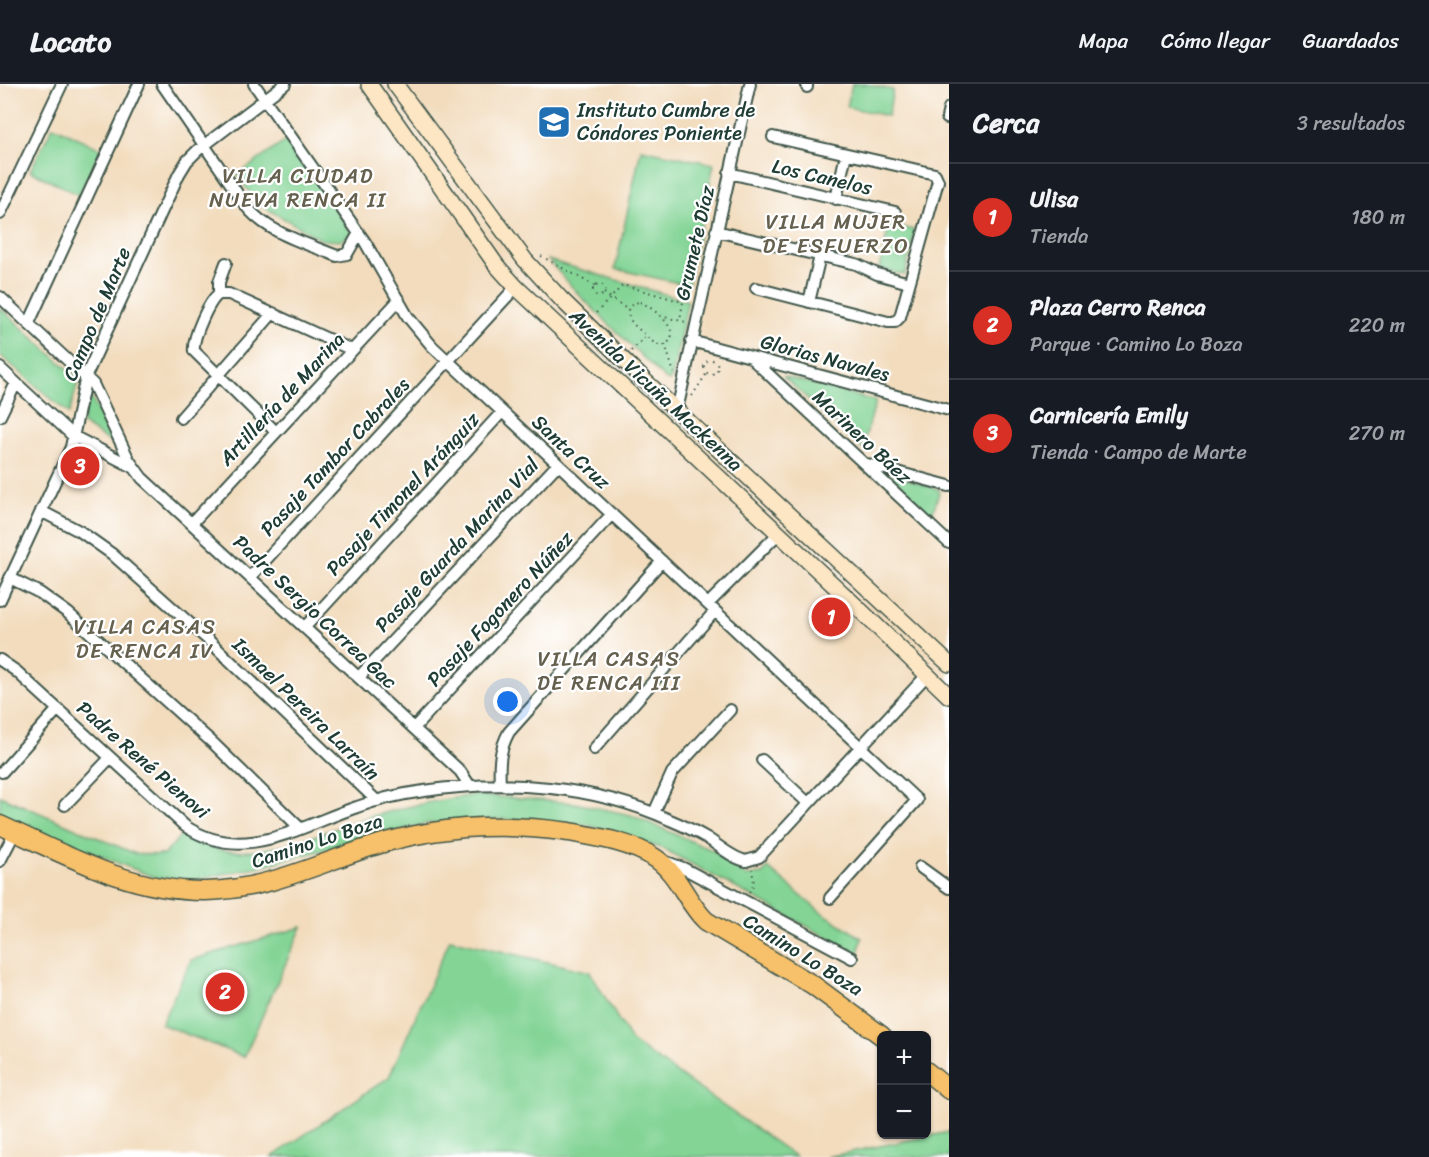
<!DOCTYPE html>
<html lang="es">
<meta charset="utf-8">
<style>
:root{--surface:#171b24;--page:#242831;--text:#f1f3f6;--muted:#9ea1a6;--line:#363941;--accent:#d93025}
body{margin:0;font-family:Sriracha,sans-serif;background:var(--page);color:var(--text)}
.controls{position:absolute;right:18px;bottom:18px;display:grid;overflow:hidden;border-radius:9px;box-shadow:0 2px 4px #0004}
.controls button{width:54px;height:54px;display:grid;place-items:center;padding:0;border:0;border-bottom:2px solid var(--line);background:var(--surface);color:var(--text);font:30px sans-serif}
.you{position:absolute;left:508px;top:618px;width:21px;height:21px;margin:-15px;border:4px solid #fff;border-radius:50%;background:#1a73e8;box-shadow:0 0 0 9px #1a73e833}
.badge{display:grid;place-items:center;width:39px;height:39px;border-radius:50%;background:var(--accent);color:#fff;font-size:20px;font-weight:700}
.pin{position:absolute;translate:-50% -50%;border:3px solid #fff;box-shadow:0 2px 6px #0006}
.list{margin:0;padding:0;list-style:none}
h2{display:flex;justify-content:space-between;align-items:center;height:78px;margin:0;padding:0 24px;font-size:26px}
h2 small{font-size:20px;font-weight:400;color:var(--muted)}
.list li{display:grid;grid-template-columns:39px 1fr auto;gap:18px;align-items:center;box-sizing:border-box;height:108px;padding:0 24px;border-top:2px solid var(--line)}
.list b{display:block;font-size:22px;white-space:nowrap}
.list p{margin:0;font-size:20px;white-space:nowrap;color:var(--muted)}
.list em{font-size:20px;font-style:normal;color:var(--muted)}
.map{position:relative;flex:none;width:949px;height:1073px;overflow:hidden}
header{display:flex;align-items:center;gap:36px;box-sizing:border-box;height:84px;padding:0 30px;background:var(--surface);border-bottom:2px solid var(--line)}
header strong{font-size:28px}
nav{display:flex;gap:33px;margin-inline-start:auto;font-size:21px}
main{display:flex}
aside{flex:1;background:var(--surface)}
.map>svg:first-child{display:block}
.green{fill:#83d495;stroke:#518864;stroke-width:1.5}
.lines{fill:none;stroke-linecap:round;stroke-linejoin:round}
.street-casing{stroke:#3f5549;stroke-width:14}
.secondary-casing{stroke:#3f5549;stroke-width:18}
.primary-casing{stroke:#3f5549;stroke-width:21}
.path{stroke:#3f5549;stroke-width:2;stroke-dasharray:1.5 4.5;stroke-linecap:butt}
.street{stroke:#fff;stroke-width:10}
.secondary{stroke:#fce6c4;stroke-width:15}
.primary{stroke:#f7c06b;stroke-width:18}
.labels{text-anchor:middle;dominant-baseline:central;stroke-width:4.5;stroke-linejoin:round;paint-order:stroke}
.poi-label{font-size:20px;fill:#1f3d34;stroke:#fff;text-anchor:start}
.street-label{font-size:20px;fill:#1f3d34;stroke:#fff}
.neighbourhood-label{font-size:21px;letter-spacing:1.5px;fill:#66614f;stroke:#fff}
</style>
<header>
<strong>Locato</strong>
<nav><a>Mapa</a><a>Cómo llegar</a><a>Guardados</a></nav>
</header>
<main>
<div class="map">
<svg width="949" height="1073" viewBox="0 0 949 1073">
<rect width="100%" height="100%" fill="#fff"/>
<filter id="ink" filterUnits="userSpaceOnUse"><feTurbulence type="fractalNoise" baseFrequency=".0167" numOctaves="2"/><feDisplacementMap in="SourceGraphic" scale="12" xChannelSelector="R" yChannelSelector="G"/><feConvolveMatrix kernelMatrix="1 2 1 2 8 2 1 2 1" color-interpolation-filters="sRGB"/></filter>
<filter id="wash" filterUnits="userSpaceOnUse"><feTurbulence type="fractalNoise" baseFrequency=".008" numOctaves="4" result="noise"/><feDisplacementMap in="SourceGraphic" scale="24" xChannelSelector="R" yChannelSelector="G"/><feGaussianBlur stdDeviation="1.35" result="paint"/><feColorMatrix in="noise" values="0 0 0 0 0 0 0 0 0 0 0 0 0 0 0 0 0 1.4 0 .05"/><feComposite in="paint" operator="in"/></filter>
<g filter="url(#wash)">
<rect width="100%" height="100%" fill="#f2dcbd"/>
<!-- green -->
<path class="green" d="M852 0H866L893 6 888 32 847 23Z
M53 42 101 65 79 111 30 87Z
M287 56 352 149 340 157 322 156 258 120 237 91Z
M641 65 714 80 688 201 615 185Z
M889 141 915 146 905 191 879 185Z
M548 176 688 217 672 293 669 297 664 294 580 212Z
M0 224 79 295 69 330 0 271Z
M783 292 876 317 862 365Z
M89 310 118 363 82 340Z
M888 389 940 406 932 431Z
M475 711 574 719 631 731 714 767 747 792 762 790 768 784 818 826 862 854 858 870 664 765 588 741 502 735 429 739 257 783 199 795 156 794 0 732V712L136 770 164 771 183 749C197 756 214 766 230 767 277 771 331 744 376 731 409 722 442 715 475 711Z
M302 843 244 973 161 940 191 876Z
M450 855 590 888 631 957 796 1073H272L389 993Z
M949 1048V1073H826Z"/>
</g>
<g filter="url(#ink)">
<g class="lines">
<defs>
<path id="street" d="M162 0 246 122C267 149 306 159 337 172L347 170 359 149
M254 0 365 158 408 233 432 262 917 716 830 814
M807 3V0
M947 34 949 24
M729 89 895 128
M836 115 846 70
M0 130 62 0
M716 147 856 180 877 190 909 199
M756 204 888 238H895L900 233 938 97 935 90 773 53
M219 210C209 216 192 255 194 267L276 348
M219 210H229L352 266
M219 210V198L226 179
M0 213 93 300 129 376 142 394 460 687 470 702
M809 218 820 172
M29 239 139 0
M691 257 949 326
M750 273 949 459
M0 284 73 352 133 383
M677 326 750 0
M0 332 16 299
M181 334 273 229
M867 380 949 402
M41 427 81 448 112 470 205 553 377 717
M192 439 399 216
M250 493 516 203
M10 494 40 509 68 529 214 660 300 744
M0 516 71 363 86 292 179 90 187 77 198 66 285 0
M708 520 778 450
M305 543 502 328
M0 576 16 587 185 742C243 781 300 742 357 723 379 715 402 710 424 707 506 695 593 701 670 736 682 741 695 747 707 754 719 762 732 774 746 777L759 773 927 591
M359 593 558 380
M414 644 612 430
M594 665 715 527
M762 676 808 719
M2 688 58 625
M500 701C499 681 499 666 509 648L662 477
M65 721 110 674
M654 729 672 689 730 626
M0 777 15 748
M664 777 683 784 852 874
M920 783 949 804"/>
<path id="secondary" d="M369 0 497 182 516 203 857 523 949 612
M395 0 525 176 561 215 645 297 949 580"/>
<path id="primary" d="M0 741C66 771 131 808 206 807 264 806 313 782 367 764 432 742 502 738 569 748 597 753 631 758 655 774 679 790 686 818 706 837L813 901 882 952
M926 987 949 1006"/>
</defs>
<!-- street casing -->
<use href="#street" class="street-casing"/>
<!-- secondary casing -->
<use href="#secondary" class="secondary-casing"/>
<!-- primary casing -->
<use href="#primary" class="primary-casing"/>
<!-- path -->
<path class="path" d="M541 172 595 202
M593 206a6 6 0 1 1 12 0a6 6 0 1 1-12 0Z
M604 209 628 226
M640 218C650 222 668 236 671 247 672 250 672 254 670 256 662 269 649 255 643 249 635 242 628 237 628 226L634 219Z
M596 229 623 201 683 218 680 236
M660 232 686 238
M665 260 674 289
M631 267 646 252
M704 283a7 7 0 1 1 14 0a7 7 0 1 1-14 0Z
M692 312 707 289
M749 808 754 800 752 785"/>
<!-- street -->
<use href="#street" class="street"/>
<!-- secondary -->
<use href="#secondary" class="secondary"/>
<!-- primary -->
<use href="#primary" class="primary"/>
</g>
</g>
<!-- icons -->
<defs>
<symbol id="school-square" viewBox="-11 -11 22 22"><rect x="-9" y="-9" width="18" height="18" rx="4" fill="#1f6fb2" stroke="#fff"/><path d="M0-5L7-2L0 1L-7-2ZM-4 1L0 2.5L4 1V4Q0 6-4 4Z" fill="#fff"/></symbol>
</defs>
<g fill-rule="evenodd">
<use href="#school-square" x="535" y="19" width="38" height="38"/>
</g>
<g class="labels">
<!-- poi labels -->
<g class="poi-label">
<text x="577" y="26">Instituto Cumbre de<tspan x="577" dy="23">Cóndores Poniente</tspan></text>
</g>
<!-- street labels -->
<g class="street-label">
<text transform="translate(822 93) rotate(13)">Los Canelos</text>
<text transform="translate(695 159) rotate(-77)">Grumete Díaz</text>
<text transform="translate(97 230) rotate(-67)">Campo de Marte</text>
<text transform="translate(825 274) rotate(15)">Glorias Navales</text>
<text transform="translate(656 306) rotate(43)">Avenida Vicuña Mackenna</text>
<text transform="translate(282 315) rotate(-47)">Artillería de Marina</text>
<text transform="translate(862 353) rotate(43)">Marinero Báez</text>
<text transform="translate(571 368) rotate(43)">Santa Cruz</text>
<text transform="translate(335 373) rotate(-47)">Pasaje Tambor Cabrales</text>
<text transform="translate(403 410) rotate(-47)">Pasaje Timonel Aránguiz</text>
<text transform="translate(457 461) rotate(-47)">Pasaje Guarda Marina Vial</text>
<text transform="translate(500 525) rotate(-47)">Pasaje Fogonero Núñez</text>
<text transform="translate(315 528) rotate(43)">Padre Sergio Correa Gac</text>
<text transform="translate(306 625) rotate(44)">Ismael Pereira Larraín</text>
<text transform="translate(143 676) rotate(41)">Padre René Pienovi</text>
<text transform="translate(317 757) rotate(-18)">Camino Lo Boza</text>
<text transform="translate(803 871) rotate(32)">Camino Lo Boza</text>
</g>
<!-- neighbourhood labels -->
<g class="neighbourhood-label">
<text x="298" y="92">VILLA CIUDAD<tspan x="298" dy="24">NUEVA RENCA II</tspan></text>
<text x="836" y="138">VILLA MUJER<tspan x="836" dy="24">DE ESFUERZO</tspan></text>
<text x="145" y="543">VILLA CASAS<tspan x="145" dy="24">DE RENCA IV</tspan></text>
<text x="609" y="575">VILLA CASAS<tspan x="609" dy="24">DE RENCA III</tspan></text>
</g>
</g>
</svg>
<div class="controls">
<button>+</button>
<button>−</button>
</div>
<div class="you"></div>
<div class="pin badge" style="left:831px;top:533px">1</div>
<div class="pin badge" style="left:225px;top:908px">2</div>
<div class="pin badge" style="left:80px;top:382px">3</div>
</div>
<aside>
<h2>Cerca<small>3 resultados</small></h2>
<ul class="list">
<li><span class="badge">1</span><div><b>Ulisa</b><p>Tienda</p></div><em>180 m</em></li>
<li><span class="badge">2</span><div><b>Plaza Cerro Renca</b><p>Parque · Camino Lo Boza</p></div><em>220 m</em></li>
<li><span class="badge">3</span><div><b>Carnicería Emily</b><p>Tienda · Campo de Marte</p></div><em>270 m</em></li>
</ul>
</aside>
</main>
